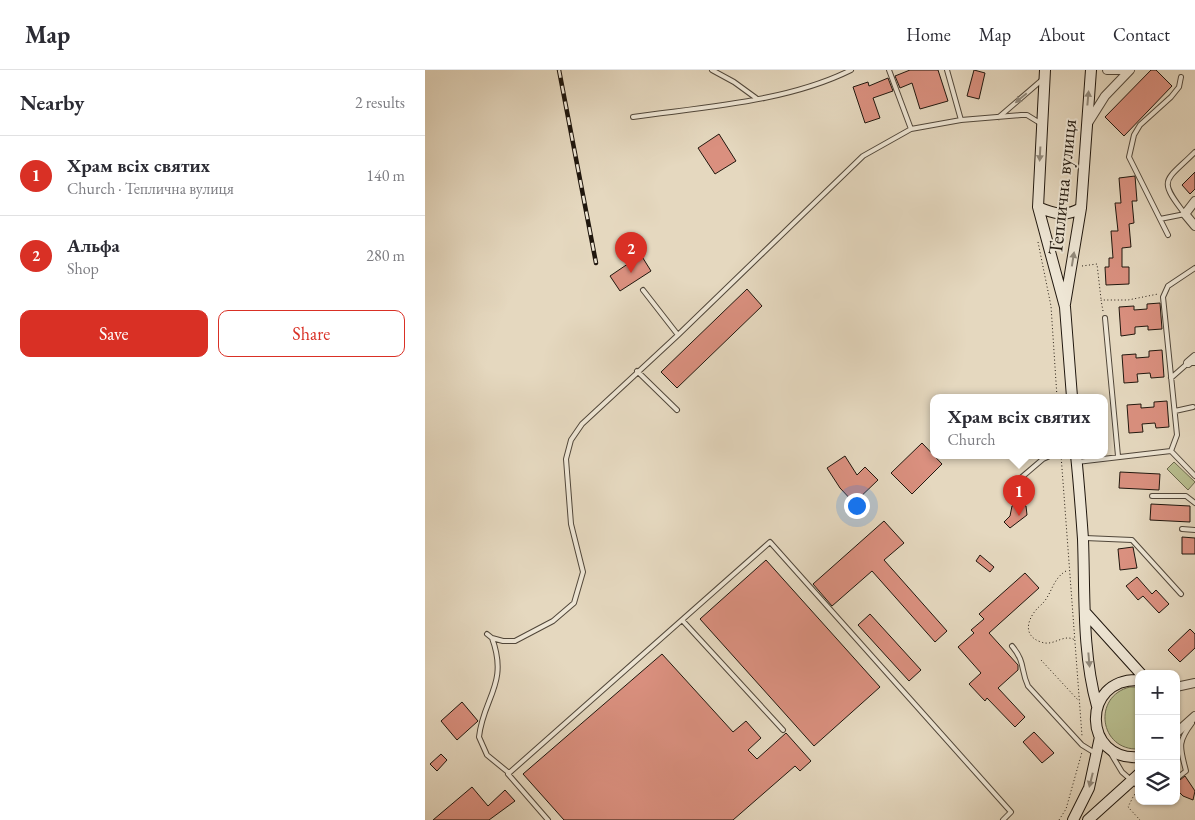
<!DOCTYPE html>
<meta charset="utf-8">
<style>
:root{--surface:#fff;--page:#f2f2f3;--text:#2b2b33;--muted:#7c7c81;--line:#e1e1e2;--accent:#d93025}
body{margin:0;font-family:"EB Garamond",serif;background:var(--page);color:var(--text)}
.controls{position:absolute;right:15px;bottom:15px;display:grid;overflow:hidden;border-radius:10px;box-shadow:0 1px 4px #0004}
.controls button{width:45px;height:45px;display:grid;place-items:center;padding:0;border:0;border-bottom:1px solid var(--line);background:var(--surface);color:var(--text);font:25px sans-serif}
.you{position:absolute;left:431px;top:435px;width:18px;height:18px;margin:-12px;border:4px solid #fff;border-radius:50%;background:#1a73e8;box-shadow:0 0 0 8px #1a73e833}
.badge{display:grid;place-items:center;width:32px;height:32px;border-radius:50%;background:var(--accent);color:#fff;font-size:16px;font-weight:700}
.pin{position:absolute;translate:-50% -41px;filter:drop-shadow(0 1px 2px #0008)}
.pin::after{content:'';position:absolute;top:26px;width:18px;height:15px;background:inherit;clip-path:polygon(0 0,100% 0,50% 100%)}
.popup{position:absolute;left:505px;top:324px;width:178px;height:65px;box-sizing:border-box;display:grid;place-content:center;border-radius:10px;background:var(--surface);filter:drop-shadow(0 1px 4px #0005);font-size:16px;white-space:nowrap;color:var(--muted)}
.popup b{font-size:19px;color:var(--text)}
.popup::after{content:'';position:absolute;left:50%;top:100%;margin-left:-10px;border:10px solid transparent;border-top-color:var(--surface)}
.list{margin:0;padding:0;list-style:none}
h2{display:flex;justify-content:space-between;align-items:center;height:65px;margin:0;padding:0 20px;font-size:21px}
h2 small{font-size:16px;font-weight:400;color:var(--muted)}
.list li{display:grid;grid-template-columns:32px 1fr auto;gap:15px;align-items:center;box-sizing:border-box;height:80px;padding:0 20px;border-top:1px solid var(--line)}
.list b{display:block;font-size:19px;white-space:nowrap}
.list p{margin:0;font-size:16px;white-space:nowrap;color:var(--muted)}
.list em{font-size:16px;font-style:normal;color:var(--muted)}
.actions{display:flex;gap:10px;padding:15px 20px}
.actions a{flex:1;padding:11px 0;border:1px solid var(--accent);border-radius:10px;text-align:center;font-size:18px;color:var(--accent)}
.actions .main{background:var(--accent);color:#fff}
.icon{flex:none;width:28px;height:28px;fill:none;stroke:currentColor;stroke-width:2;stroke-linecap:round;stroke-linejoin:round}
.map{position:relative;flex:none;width:770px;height:750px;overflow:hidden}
header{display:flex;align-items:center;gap:30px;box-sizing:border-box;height:70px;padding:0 25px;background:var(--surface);border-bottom:1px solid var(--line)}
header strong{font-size:24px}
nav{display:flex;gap:28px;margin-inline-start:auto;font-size:18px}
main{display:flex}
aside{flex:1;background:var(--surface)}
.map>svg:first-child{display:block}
.green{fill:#b8be8f;stroke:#6c6a4e}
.building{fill:#da907f;stroke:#20170e}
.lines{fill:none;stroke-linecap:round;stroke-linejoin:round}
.service-casing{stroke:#51473a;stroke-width:6}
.minor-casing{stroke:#51473a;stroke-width:10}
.secondary-casing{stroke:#20170e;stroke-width:12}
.path{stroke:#20170e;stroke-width:1;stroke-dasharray:1 2.5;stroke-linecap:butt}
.service{stroke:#eee6d5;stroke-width:4}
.minor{stroke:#eee6d5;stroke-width:8}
.secondary{stroke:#eee6d5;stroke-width:10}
.rail-casing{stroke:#20170e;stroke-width:4.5}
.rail{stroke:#eee6d5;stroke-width:2.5;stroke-dasharray:8;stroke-linecap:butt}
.oneway{fill:#91897b}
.labels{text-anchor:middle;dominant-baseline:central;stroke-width:4;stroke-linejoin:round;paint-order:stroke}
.street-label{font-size:20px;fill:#20170e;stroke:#eee6d5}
</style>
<header>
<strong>Map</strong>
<nav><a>Home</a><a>Map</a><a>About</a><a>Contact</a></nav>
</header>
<main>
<aside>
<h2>Nearby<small>2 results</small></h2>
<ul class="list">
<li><span class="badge">1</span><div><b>Храм всіх святих</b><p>Church · Теплична вулиця</p></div><em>140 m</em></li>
<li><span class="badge">2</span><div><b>Альфа</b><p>Shop</p></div><em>280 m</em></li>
</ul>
<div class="actions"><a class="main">Save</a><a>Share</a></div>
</aside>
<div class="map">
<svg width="770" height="750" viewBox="0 0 770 750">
<rect width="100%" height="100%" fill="#e5d8bf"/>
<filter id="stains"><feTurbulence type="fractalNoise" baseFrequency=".004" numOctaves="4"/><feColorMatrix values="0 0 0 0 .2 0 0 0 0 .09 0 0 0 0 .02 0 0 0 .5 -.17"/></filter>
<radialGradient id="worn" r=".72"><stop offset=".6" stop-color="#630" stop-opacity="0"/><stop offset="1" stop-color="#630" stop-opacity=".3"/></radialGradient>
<!-- green -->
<path class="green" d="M749 392 770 412 763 420 742 399Z
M705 617H714V679C674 681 667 626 705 617Z"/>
<!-- building -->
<path class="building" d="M485 0H513L523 31 495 39 487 13 475 18 470 6Z
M549 0 560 3 554 29 542 26Z
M726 0H731L747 16 699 66 680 47Z
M463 8 468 21 448 28 455 48 440 53 428 17 443 12 444 16Z
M294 64 311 91 290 104 273 78Z
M770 102V119L765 124 757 115Z
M710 106 712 131H707L709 153 704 154 706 177 697 178V197H704V214L681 215 680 197H684V188H688L686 161H693L690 133H696L694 108Z
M216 185 226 201 195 221 185 206Z
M322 219 337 236 252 318 236 302Z
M735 233 737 259 723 260V256L710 257V264L696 266 694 237 709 236V240L722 239V234Z
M737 280 739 307 726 308 725 303 712 304 713 312 699 313 697 285 711 284V288L724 287V281Z
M742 331 744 357 731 358 730 353 717 354 718 362 704 363 702 335 716 334V338L729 337V332Z
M497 373 517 394 487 424 466 403Z
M420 386 432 405 440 397 453 410 429 433 415 418 402 398Z
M695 402 735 404 734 420 694 418Z
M592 433 601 436 602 445 585 458 579 452 585 446 587 436Z
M726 434 765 436V452L725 450Z
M459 451 479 473 459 490 522 561 510 572 447 501 407 536 388 514Z
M757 467 770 468V484H757Z
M708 477 712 498 695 500 693 479Z
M555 485 569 497 565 502 551 491Z
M341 490 455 617 389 676 275 549Z
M600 503 614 518 564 563 593 595V600L573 618 600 647 590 657 562 628 560 631 544 614 556 603 533 577 549 563 546 560 559 549 554 544Z
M712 507 727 524 731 520 744 534 734 543 718 526 713 530 701 516Z
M445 544 496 600 484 611 433 555Z
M765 559 770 564V578L755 592 743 580Z
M237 584 308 662 321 651 336 668 323 680 332 689 361 663 386 691 375 701 370 696 308 750H139L98 704Z
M37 632 53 651 32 670 16 651Z
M609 662 629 683 617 693 598 672Z
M16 684 22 690 12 701 5 694Z
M760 706 770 721 768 730 758 726 751 719V713Z
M47 717 63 736 80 720 90 731 64 750H8Z"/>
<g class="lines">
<defs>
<path id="service" d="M287 0 309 12 331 28
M464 0 486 59
M522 0 536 50 596 45H602L615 53
M208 47C278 37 362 32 426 0
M574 47 618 9
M760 144C732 108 740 112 770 82
M735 149 760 144
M743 165 704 87 709 65 715 55 746 27 754 17 756 7
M770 198 743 216 738 227 752 365 746 381 770 406
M218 220 253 265
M680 248 693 386
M212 301 252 340
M746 308 763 293H770
M750 341 768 337
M652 392 746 381
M584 418 618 389 627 385
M727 426H761L770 433
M757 459 770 460
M660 468 707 470 756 524
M257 550 358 660
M62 564 67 568 78 571H90L128 551 149 533 158 502 146 454 141 389 146 370 157 354 253 265 438 86 486 59 536 50
M67 568C84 614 58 628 54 667L62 685 84 703
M587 576C601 593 595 599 603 616L657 675 670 683
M685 682 697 702 714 717
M751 709 761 701C755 677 752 673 767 653
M123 750 83 704 345 472 586 742 578 750"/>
<path id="minor" d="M682 0H700
M663 53 680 26 705 0
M770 131 760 144 770 156
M763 293 770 287
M751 617 770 613
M751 663 770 646"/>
<path id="secondary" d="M620 0 613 137 640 237 647 327
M613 137C629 144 641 147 656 138
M640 234 656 138 666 0
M651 385C654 413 656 441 658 469 660 524 657 583 672 636
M660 542 716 604
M714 610C655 608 658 692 714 687
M648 750 664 718 675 667
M663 750 714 704"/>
</defs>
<!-- service casing -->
<use href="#service" class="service-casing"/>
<!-- minor casing -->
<use href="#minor" class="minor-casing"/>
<!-- secondary casing -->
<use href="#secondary" class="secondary-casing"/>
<!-- path -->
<path class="path" d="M613 172 626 236 632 327
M657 196 672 194 676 229
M678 241 676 230H703L733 224
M636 385 657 666
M641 501C627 509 627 525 616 535 604 545 595 565 616 572 629 577 638 563 650 570
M616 590 653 630
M713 723 709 725 703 737 715 750
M634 750 641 739 657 682"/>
<!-- service -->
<use href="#service" class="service"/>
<!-- minor -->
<use href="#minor" class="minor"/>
<!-- secondary -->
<use href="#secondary" class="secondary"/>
<defs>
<path id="rail" d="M134 0 171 193"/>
</defs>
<!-- rail casing -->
<use href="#rail" class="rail-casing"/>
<!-- rail -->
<use href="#rail" class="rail"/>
</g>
<!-- one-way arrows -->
<defs><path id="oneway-solid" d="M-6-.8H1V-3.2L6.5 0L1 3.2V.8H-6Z" transform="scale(1.25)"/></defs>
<g class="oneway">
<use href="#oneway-solid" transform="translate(596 28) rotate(140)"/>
<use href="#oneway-solid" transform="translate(663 28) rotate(-85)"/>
<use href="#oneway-solid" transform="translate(615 84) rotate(93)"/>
<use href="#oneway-solid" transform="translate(648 189) rotate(-81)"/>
<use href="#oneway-solid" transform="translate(664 590) rotate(85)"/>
<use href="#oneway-solid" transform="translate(666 710) rotate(104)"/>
</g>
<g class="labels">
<!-- street labels -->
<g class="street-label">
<text transform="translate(637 117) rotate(-84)">Теплична вулиця</text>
</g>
</g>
<rect width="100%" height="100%" filter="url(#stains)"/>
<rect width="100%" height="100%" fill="url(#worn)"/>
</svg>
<div class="controls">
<button>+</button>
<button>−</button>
<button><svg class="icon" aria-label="layers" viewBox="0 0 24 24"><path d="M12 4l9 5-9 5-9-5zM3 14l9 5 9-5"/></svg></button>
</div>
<div class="you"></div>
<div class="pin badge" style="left:594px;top:446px">1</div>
<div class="popup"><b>Храм всіх святих</b>Church</div>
<div class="pin badge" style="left:206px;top:203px">2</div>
</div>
</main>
